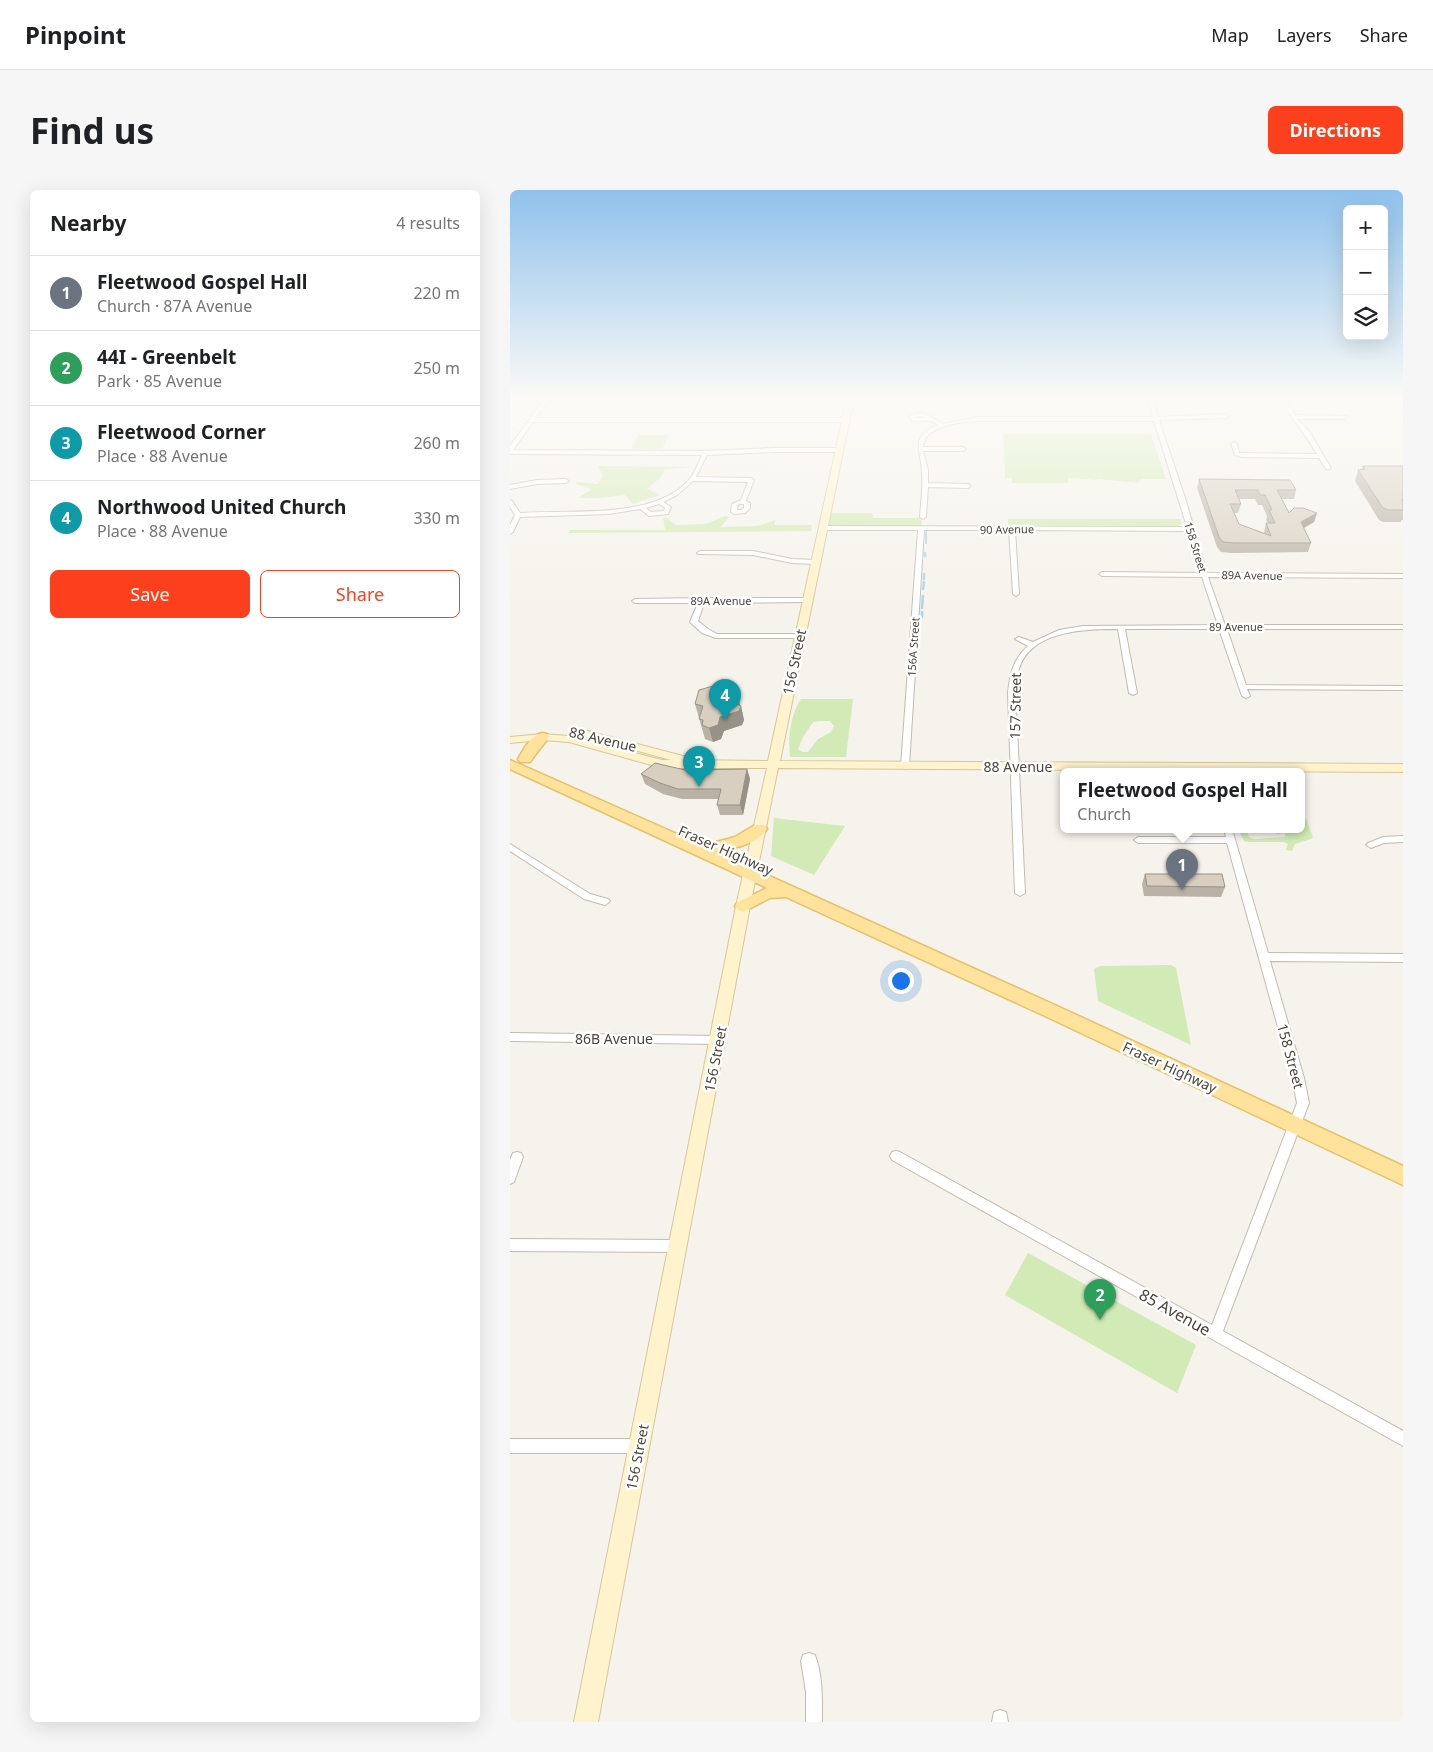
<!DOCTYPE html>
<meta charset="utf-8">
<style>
:root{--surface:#fff;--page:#f6f6f6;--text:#202124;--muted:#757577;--line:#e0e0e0;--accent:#fc3f1d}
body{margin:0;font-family:"Noto Sans",sans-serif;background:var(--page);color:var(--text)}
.controls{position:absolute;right:15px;top:15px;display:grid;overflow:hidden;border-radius:8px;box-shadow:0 5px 20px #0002}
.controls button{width:45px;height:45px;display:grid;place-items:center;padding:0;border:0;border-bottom:1px solid var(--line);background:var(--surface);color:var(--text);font:25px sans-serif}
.you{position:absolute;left:390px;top:790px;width:18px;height:18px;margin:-12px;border:4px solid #fff;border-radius:50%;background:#1a73e8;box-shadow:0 0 0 8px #1a73e833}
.badge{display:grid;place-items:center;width:32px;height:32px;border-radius:50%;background:var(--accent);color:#fff;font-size:16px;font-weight:700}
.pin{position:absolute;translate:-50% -41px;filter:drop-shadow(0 1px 2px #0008)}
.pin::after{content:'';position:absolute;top:26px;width:18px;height:15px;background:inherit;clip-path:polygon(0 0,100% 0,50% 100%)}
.popup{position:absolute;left:550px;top:578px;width:245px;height:65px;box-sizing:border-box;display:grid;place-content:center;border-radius:8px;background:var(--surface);filter:drop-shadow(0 1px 4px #0005);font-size:16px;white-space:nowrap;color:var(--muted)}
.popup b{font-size:19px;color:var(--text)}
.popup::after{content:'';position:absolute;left:50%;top:100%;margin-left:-10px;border:10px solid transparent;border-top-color:var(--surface)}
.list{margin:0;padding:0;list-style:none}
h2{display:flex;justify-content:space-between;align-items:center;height:65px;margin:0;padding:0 20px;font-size:21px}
h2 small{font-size:16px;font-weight:400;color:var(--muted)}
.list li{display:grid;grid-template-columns:32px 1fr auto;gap:15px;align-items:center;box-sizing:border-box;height:75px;padding:0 20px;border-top:1px solid var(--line)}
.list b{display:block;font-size:19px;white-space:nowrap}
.list p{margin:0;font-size:16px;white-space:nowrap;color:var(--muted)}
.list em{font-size:16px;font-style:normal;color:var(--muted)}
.actions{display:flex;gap:10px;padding:15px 20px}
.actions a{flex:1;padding:11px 0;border:1px solid var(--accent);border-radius:8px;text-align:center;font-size:18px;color:var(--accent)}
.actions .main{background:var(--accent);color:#fff}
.icon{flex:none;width:28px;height:28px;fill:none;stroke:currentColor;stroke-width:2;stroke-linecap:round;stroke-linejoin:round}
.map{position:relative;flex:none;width:893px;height:1532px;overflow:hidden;border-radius:8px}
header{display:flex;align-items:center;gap:30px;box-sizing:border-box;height:70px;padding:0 25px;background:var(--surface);border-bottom:1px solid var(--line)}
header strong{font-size:24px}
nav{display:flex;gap:28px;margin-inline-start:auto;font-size:18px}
.intro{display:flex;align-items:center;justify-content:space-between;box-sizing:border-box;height:120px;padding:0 30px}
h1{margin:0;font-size:35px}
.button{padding:12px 22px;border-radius:8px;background:var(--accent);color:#fff;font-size:18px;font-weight:700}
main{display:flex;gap:30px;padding:0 30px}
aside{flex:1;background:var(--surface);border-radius:8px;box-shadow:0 5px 20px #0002}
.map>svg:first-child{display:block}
.green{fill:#d2eab5;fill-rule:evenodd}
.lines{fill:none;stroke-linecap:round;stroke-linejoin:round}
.stream-far1{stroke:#a9d4f2;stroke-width:2}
.stream{stroke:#a9d4f2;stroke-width:2.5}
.street-casing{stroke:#c2bbae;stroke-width:2}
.secondary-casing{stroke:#d6c79b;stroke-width:2}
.primary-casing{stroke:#e6c16a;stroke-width:3}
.street{fill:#fff;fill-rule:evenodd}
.secondary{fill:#fff3cd;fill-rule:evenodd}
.primary{fill:#ffe39c;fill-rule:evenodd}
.wall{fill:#bab2a6;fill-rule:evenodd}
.shaded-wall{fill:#979187}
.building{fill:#d8cfc1;stroke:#979187;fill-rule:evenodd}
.labels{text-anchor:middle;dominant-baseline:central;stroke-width:5;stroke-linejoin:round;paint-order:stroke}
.far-street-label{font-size:11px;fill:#4b4439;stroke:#fff}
.street-label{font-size:14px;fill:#4b4439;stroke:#fff}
.near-street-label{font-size:16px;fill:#4b4439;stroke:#fff}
</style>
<header>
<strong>Pinpoint</strong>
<nav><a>Map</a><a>Layers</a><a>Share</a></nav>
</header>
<div class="intro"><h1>Find us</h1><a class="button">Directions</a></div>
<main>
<aside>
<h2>Nearby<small>4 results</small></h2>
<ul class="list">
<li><span class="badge" style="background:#6b7280">1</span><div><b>Fleetwood Gospel Hall</b><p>Church · 87A Avenue</p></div><em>220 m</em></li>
<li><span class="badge" style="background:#2e9e5b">2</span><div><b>44I - Greenbelt</b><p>Park · 85 Avenue</p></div><em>250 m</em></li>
<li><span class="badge" style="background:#0f9aa8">3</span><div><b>Fleetwood Corner</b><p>Place · 88 Avenue</p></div><em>260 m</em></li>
<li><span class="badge" style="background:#0f9aa8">4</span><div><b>Northwood United Church</b><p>Place · 88 Avenue</p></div><em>330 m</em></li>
</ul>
<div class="actions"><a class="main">Save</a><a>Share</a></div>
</aside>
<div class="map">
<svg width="893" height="1532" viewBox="0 0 893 1532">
<rect width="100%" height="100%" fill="#f6f3ec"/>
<!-- green -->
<path class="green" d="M493 244H641L656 289H632L628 293 587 289V290L558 288V293H502V288H495Z
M128 245H159L152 259H121Z
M88 276 180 277 179 278 155 279 150 288 137 299 150 305 123 314 115 305 87 308H68L82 299 66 294 67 292 88 294 93 286Z
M320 323H362L363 328H412L411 337 319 336Z
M215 326 219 327 211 337 247 336 266 330 264 335H302L301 341 58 343 60 340H155L153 328H157L166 335 196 334Z
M498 329H670L672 334 667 336 509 335 507 337 498 338Z
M291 509H343L336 567H280C278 547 280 526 291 509ZM310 531H320L324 536 321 542 308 549 298 562H292L288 559 293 547 303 532Z
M791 620 796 629 803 647 801 649 785 654 782 661 776 660 778 654 774 652H739L734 651 728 639H736L739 647 745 649 775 647V643L767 644 764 639H791Z
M264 628 335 636 304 685 261 666Z
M661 775 666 778 681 855 588 811 584 779 590 776Z
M518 1063 686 1155 667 1203 495 1105Z"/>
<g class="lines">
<!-- stream-far1 -->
<path class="stream-far1" d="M416 342V353"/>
<!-- stream -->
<path class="stream" d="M415 363V366
M414 384V389
M413 399 414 392
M412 418 413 406
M412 422V427"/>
<defs>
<path id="street" d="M35 208H40L26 228H336L339 230 336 232H23L3 260 195 261 264 258H330L333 260 330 262H264L197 265 186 287 241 288 244 290 236 311 240 313V318L235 323 224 324 221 322 222 314 231 310 238 292 183 291 167 305 153 312 161 317 158 324 139 326 130 319 99 324 10 327 3 342 0 344V335L5 325 0 317V310L2 311 10 323C60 319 149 331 182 286 186 279 189 272 192 265L0 264V256ZM149 314 155 318 154 321 141 322 136 318ZM230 314H234V318L231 320H227L228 315Z
M637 208H642L648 227 716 224 719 226 716 228 649 230 675 308 697 383 893 384V388L698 387 715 435H893V439H717L736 495 893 496V500L737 499 740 506 736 508 732 506 709 439H615L627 503 623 505 619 503 608 439C576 439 521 440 509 479 505 491 506 505 506 518L515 703 510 706 505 703 498 503C500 484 503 469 518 456L505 449 509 447 523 452 549 440 573 436 708 435 692 387 592 386 589 384 592 382 690 383 678 341 505 340 509 404 506 406 503 404 499 340H414L399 576 395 579 391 576 408 340H313L310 338 313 336 677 337 644 231H469C451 232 430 234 416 247L413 257H453L456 259 453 261H413L418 280V293L458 294 461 296 458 298 418 297 416 327 413 329 410 327C411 313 413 298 412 284 412 261 398 246 429 235L421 231H403L399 227 404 224 413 223 433 234 469 227H643ZM407 226 416 228H406L405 227Z
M770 208H775L785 225 837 226 835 229H787L799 241 821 278 820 279H816L809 268 731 267 725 265 721 254 724 252 727 254 729 263H731L807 264C796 245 781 228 770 208Z
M27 290 56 289 59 291 56 293 27 294 0 299V295Z
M190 361H243L282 369 306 370 309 372 306 374 282 373 243 365 188 364 187 363Z
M192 408H297L300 410 297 412 194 413 188 431 198 439 207 444H292L293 446 289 448H206L192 443 180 432 188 413H125L122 411 125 409Z
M714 639H722L758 763 893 764V772L760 771 794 888 799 913 713 1141 893 1241V1256L382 970 380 966 382 962 386 961 390 962 702 1135 787 913 782 888 717 653H628L624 650 628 647H716Z
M893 646V652L874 653 861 658 856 655 858 653 873 647Z
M0 654 80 704 98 709 100 711 98 713 95 715 74 709 0 661Z
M0 843 208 846 212 847 213 850 212 853 208 854 0 851Z
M7 962 11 963 13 967 4 992 0 994V970L3 963Z
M0 1049 169 1050 173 1052 175 1056 173 1060 169 1062 0 1061Z
M0 1249H129L134 1251 136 1256 134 1261 129 1263H0Z
M299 1463 305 1465C313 1486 312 1510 312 1532H296V1502L291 1471 293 1465Z
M490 1520 496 1522 498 1532H482L484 1522Z"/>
<path id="secondary" d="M337 208H344L270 571 893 574V582L268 578 240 716 88 1532H64L226 716 257 578H152L59 552 32 550 0 553V547L32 544 59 546 152 570H161L62 543 61 541 66 538 177 567 178 570 258 571Z"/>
<path id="primary" d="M32 543 37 544 39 547C32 556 26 563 20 572H10L8 569C14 559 20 546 32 543Z
M0 570 203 660 201 657 203 653 225 647 245 635H255L257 639C248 654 224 658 208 662L204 661 547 816 893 976V995L535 826 276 707 260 708 233 722 228 720 225 716 228 712 257 698 0 579Z"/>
</defs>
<!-- street casing -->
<use href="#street" class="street-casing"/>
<!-- secondary casing -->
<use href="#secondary" class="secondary-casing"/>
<!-- primary casing -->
<use href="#primary" class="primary-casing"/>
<!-- street -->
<use href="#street" class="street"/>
<!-- secondary -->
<use href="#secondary" class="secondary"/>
<!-- primary -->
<use href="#primary" class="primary"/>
</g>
<!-- wall -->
<path class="wall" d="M853 276H893V330H891V332H873L869 330 845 291 848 280 852 279Z
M689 289 786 300 784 309H772L779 323H807L804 332 794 338 801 353 798 362 722 363 711 362 707 357 687 298ZM729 309H745L748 315H752L757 326 756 330 758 333H756L754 343 729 334 724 323H728L731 314Z
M185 514 230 515 231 516 234 530 232 535 214 541 211 549 203 552 195 549Z
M237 579 240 589 233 625H210L207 615 208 609H172L153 604 135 594 131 584 175 580Z
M635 684 715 697 711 707 634 706 632 694Z"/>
<!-- shaded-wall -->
<path class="shaded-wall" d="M807 323 804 332 788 341 791 332Z
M227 501 230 515 228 522 231 516 234 530 232 535 214 541 211 549 203 552 199 538 223 512Z
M237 579 240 589 233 625 230 615Z"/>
<!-- building -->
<path class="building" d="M853 276H893V310H892L893 311V320H878L873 318 848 280 855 279Z
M689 289 780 290 786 300H767L779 323 784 318H793L807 323 791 332 801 353H724L713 352 709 347ZM725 300H748L750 305H755L762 320H759L765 333H756L761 346 729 334 720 314H731Z
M210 494 227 501 223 512 231 516 229 521 210 527 208 535 199 538 192 535 193 530 189 529 193 516 185 514 189 500Z
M145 573 175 580 237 579 230 615H207L211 599H168L150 593 131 584Z
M635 684H712L715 697 637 696Z"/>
<!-- sky -->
<linearGradient id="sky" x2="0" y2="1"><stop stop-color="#8fc1ec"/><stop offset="0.49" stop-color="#fbfaf6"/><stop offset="1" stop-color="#fbfaf6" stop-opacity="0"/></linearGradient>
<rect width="893" height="423" fill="url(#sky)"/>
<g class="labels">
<!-- far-street labels -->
<g class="far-street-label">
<text transform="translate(497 339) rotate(-1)">90 Avenue</text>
<text transform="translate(686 357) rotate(73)">158 Street</text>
<text transform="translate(742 385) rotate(1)">89A Avenue</text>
<text x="211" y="410">89A Avenue</text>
<text x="726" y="436">89 Avenue</text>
<text transform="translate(403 457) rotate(-86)">156A Street</text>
</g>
<!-- street labels -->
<g class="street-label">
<text transform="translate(284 472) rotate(-78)">156 Street</text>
<text transform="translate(505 516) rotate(-89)">157 Street</text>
<text transform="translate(93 549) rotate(13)">88 Avenue</text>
<text x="508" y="576">88 Avenue</text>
<text transform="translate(216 660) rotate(24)">Fraser Highway</text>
<text x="104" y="848">86B Avenue</text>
<text transform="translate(781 866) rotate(75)">158 Street</text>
<text transform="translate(205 869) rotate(-79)">156 Street</text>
<text transform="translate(660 877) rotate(25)">Fraser Highway</text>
<text transform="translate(127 1267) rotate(-79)">156 Street</text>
</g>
<!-- near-street labels -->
<g class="near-street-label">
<text transform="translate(665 1122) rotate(29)">85 Avenue</text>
</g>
</g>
</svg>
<div class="controls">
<button>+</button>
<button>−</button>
<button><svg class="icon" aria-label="layers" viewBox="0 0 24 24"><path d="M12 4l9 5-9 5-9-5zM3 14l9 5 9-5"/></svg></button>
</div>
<div class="you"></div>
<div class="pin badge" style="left:672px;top:700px;background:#6b7280">1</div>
<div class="popup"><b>Fleetwood Gospel Hall</b>Church</div>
<div class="pin badge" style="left:590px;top:1130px;background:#2e9e5b">2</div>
<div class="pin badge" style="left:189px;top:597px;background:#0f9aa8">3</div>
<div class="pin badge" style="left:215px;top:530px;background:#0f9aa8">4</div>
</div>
</main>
